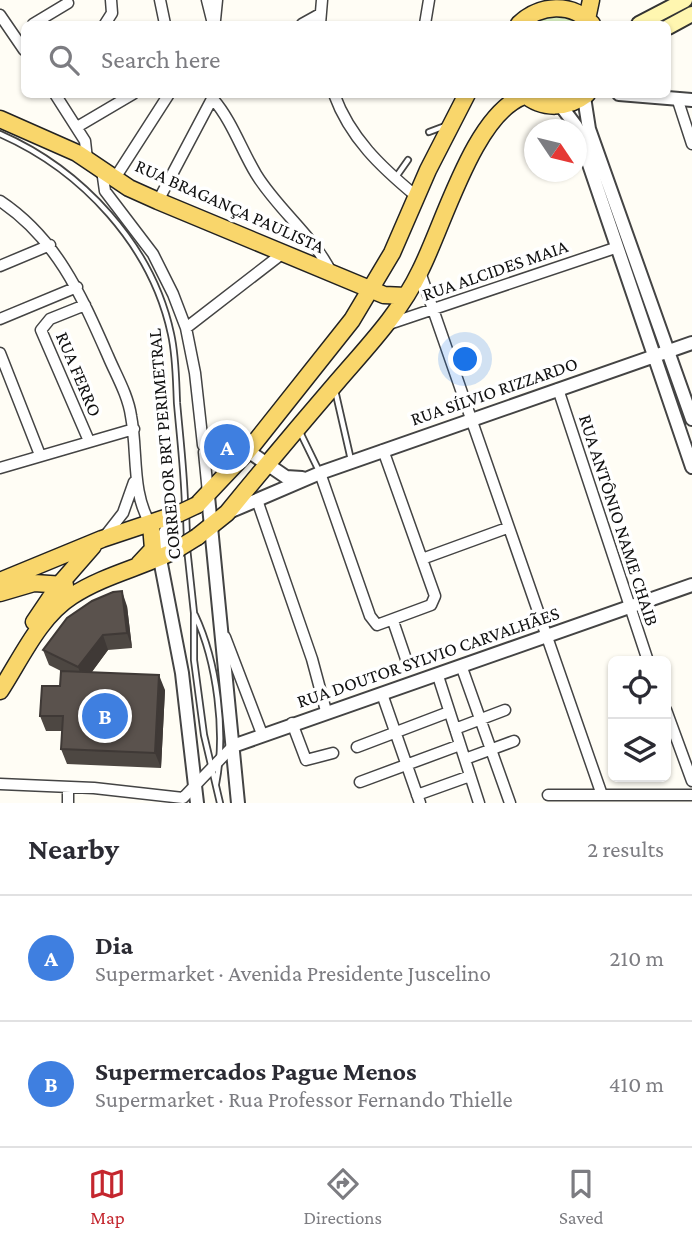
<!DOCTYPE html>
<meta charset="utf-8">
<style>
:root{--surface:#fff;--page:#f7f7f7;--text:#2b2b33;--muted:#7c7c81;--line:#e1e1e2;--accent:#c4262e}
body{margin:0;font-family:"Crimson Pro",serif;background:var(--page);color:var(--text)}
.controls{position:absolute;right:21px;bottom:21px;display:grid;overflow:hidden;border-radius:10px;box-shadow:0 2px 5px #0004}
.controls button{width:63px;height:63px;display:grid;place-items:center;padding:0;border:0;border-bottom:2px solid var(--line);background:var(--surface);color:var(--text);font:35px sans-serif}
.compass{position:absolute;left:524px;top:119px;width:63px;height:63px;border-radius:50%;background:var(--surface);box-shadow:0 2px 5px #0004;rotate:125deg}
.you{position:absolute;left:466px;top:360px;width:24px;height:24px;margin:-18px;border:5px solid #fff;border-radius:50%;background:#1a73e8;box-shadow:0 0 0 10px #1a73e833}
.badge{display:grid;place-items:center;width:46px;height:46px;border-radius:50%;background:var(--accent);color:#fff;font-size:23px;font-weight:700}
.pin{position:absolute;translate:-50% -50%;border:4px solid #fff;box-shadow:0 2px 7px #0006}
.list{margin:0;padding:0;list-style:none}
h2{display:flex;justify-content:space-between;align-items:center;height:91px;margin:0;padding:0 28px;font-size:30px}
h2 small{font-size:23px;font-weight:400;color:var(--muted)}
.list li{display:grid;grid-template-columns:46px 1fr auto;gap:21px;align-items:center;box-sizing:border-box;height:126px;padding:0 28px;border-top:2px solid var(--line)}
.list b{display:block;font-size:26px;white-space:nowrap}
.list p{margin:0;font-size:23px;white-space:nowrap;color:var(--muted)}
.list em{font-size:23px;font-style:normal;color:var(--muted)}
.icon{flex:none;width:38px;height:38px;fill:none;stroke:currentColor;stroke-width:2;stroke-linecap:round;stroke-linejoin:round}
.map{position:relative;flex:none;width:692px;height:803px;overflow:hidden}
.search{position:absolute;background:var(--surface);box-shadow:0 2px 5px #0004;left:21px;right:21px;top:21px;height:77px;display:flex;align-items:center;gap:18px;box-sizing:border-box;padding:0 24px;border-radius:10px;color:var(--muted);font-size:26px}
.sheet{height:343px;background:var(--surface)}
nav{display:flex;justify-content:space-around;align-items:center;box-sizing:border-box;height:98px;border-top:2px solid var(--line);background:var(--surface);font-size:19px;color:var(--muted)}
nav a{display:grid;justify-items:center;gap:4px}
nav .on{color:var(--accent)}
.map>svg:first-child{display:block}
.green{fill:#d5ebbd}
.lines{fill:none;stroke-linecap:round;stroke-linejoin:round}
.service-casing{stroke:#444;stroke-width:8}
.minor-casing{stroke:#444;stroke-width:13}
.tertiary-casing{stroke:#444;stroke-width:16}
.secondary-casing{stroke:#333;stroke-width:18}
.primary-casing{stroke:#222;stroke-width:19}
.service{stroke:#fff;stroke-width:4.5}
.minor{stroke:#fff;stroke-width:10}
.tertiary{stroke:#fff;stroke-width:12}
.secondary{stroke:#fff6b0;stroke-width:14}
.primary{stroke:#f9d66b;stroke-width:16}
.primary-bridge-casing{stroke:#222;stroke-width:19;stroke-linecap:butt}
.primary-bridge{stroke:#f9d66b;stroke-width:16}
.wall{fill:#4d4742}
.shaded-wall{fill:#3f3936}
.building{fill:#5a524d;stroke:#3f3936;stroke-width:2}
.labels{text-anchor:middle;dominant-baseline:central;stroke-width:7;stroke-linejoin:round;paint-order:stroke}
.street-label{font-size:19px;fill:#111;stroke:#fff}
</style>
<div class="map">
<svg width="692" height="803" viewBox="0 0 692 803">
<rect width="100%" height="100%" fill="#fffdf5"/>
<!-- green -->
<path class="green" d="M558 11 588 24H526Z"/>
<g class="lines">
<defs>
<path id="service" d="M429 132 445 126
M0 134C82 170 152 245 171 334 176 356 176 380 177 403 180 437 184 471 185 504
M396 177 408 160
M335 390 351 460
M300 432 319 471
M186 513 187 539
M187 548 194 613V660L204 735 220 803
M195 615C217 662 226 733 216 784"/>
<path id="minor" d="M160 0 165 24
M207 0 213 24
M0 15 24 50
M215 20 217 0
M33 24 68 3
M105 24 112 13 111 0
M302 24 320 14
M320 24 322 0
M425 24 429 0
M55 94 85 141 87 159
M334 94C350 138 381 167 416 196
M213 99C232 121 241 149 256 174 278 210 314 236 332 274
M678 101 692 144
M77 127 133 94
M102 170 105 191 153 254 173 294 186 328 195 373 203 445 213 461 232 469
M115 178 169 94
M0 201C57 239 81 295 108 356 116 375 128 395 131 416 138 452 131 493 151 525
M158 201 214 95
M0 266 50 245
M420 272 602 795
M85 305 50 319 41 330 89 441
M0 319 77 287
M386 325 615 248
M186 328 283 253
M0 353 40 455
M558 389 648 661
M204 452 208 493
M0 468 134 429
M320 473 370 616 377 625 431 605 435 596 383 450
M257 500 312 659 326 711
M105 536 123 513 134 482
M422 559 507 528
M393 621 408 665
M225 637 262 734
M462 668 510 803
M438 676 479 803
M382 694 420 803
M666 710 692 781
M292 723 306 760 333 753
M455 729 505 710
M357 747 449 712
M465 759 514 741
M360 782 460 745
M0 784 94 788 183 798 233 746
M417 795 470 776
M548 795H692
M68 803V788"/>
<path id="tertiary" d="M619 94 692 100
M584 97 589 129 692 419
M561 106 576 126 692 467
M248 451 286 477 302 478
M208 496 238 803
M229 512 320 473 692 343
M173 516 162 539 160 559 182 673 197 803
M233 746 692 585"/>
<path id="secondary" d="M639 24 685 0
M668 27 692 14"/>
<path id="primary" d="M587 19 591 0
M519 24C540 4 572 2 592 24
M524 94C542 110 568 109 587 94
M0 119 77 153 129 188 158 201 384 295 406 296
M197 505 248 451 352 320 392 253 428 170 467 94
M197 537 227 513C263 469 300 425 337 382 367 347 400 313 420 271 444 224 474 114 524 96
M139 564 153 549 151 525
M0 581 102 539 180 513
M0 593 34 583 65 585
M34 622 59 585 93 546
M0 691C21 659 39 617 72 596 104 575 143 567 176 550"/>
</defs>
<!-- service casing -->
<use href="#service" class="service-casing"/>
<!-- minor casing -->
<use href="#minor" class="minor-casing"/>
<!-- tertiary casing -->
<use href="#tertiary" class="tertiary-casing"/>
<!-- secondary casing -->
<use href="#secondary" class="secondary-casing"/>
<!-- primary casing -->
<use href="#primary" class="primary-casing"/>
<!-- service -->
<use href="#service" class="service"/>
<!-- minor -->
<use href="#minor" class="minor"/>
<!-- tertiary -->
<use href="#tertiary" class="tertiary"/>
<!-- secondary -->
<use href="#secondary" class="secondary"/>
<!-- primary -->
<use href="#primary" class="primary"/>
<defs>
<path id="primary-bridge" d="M180 513 197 505
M176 550 197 537"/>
</defs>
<!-- primary-bridge casing -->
<use href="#primary-bridge" class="primary-bridge-casing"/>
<!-- primary-bridge -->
<use href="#primary-bridge" class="primary-bridge"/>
</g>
<!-- wall -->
<path class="wall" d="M127 606 132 648 108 650 92 672 165 690 161 768 67 764 61 749 62 731H46L40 716 60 686 61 671 49 665 43 650Z"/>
<!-- shaded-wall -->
<path class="shaded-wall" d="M122 591 127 606 132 648 127 633Z
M103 635 108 650 84 682 78 667Z
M159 675 165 690 161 768 155 753Z"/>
<!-- building -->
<path class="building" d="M122 591 127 633 103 635 78 667 43 650 67 618 92 601 113 592Z
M61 671 159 675 155 753 61 749 63 716H40L42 686H60Z"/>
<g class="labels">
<!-- street labels -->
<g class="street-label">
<text transform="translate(230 206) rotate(24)">RUA BRAGANÇA PAULISTA</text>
<text transform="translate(495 270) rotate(-19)">RUA ALCIDES MAIA</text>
<text transform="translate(79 374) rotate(67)">RUA FERRO</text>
<text transform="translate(494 391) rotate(-19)">RUA SÍLVIO RIZZARDO</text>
<text transform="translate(164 444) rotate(-95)">CORREDOR BRT PERIMETRAL</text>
<text transform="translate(619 520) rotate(72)">RUA ANTÔNIO NAME CHAIB</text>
<text transform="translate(428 657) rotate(-19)">RUA DOUTOR SYLVIO CARVALHÃES</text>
</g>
</g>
</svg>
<div class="controls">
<button><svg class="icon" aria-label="locate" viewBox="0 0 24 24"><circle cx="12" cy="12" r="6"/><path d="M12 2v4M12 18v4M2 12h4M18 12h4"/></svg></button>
<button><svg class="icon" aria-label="layers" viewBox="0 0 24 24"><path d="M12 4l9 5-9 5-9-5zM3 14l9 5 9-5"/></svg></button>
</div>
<svg class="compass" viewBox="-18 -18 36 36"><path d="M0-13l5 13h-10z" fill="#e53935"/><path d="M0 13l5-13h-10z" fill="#7c7c81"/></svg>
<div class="you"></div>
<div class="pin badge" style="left:227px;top:447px;background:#3f7fe0">A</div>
<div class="pin badge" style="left:105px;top:716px;background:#3f7fe0">B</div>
<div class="search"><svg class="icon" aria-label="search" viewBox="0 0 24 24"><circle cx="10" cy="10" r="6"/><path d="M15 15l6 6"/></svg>Search here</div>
</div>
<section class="sheet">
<h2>Nearby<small>2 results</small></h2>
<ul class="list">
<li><span class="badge" style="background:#3f7fe0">A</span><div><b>Dia</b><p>Supermarket · Avenida Presidente Juscelino</p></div><em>210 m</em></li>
<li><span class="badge" style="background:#3f7fe0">B</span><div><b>Supermercados Pague Menos</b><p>Supermarket · Rua Professor Fernando Thielle</p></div><em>410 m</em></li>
</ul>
</section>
<nav>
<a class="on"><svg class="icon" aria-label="map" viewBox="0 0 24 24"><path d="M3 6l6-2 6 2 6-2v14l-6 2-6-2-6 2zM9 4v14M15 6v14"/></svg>Map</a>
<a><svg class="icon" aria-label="directions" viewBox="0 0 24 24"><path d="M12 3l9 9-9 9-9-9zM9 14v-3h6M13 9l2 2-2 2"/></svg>Directions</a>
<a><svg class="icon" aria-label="saved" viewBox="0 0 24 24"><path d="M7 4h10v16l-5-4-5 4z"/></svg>Saved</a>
</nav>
